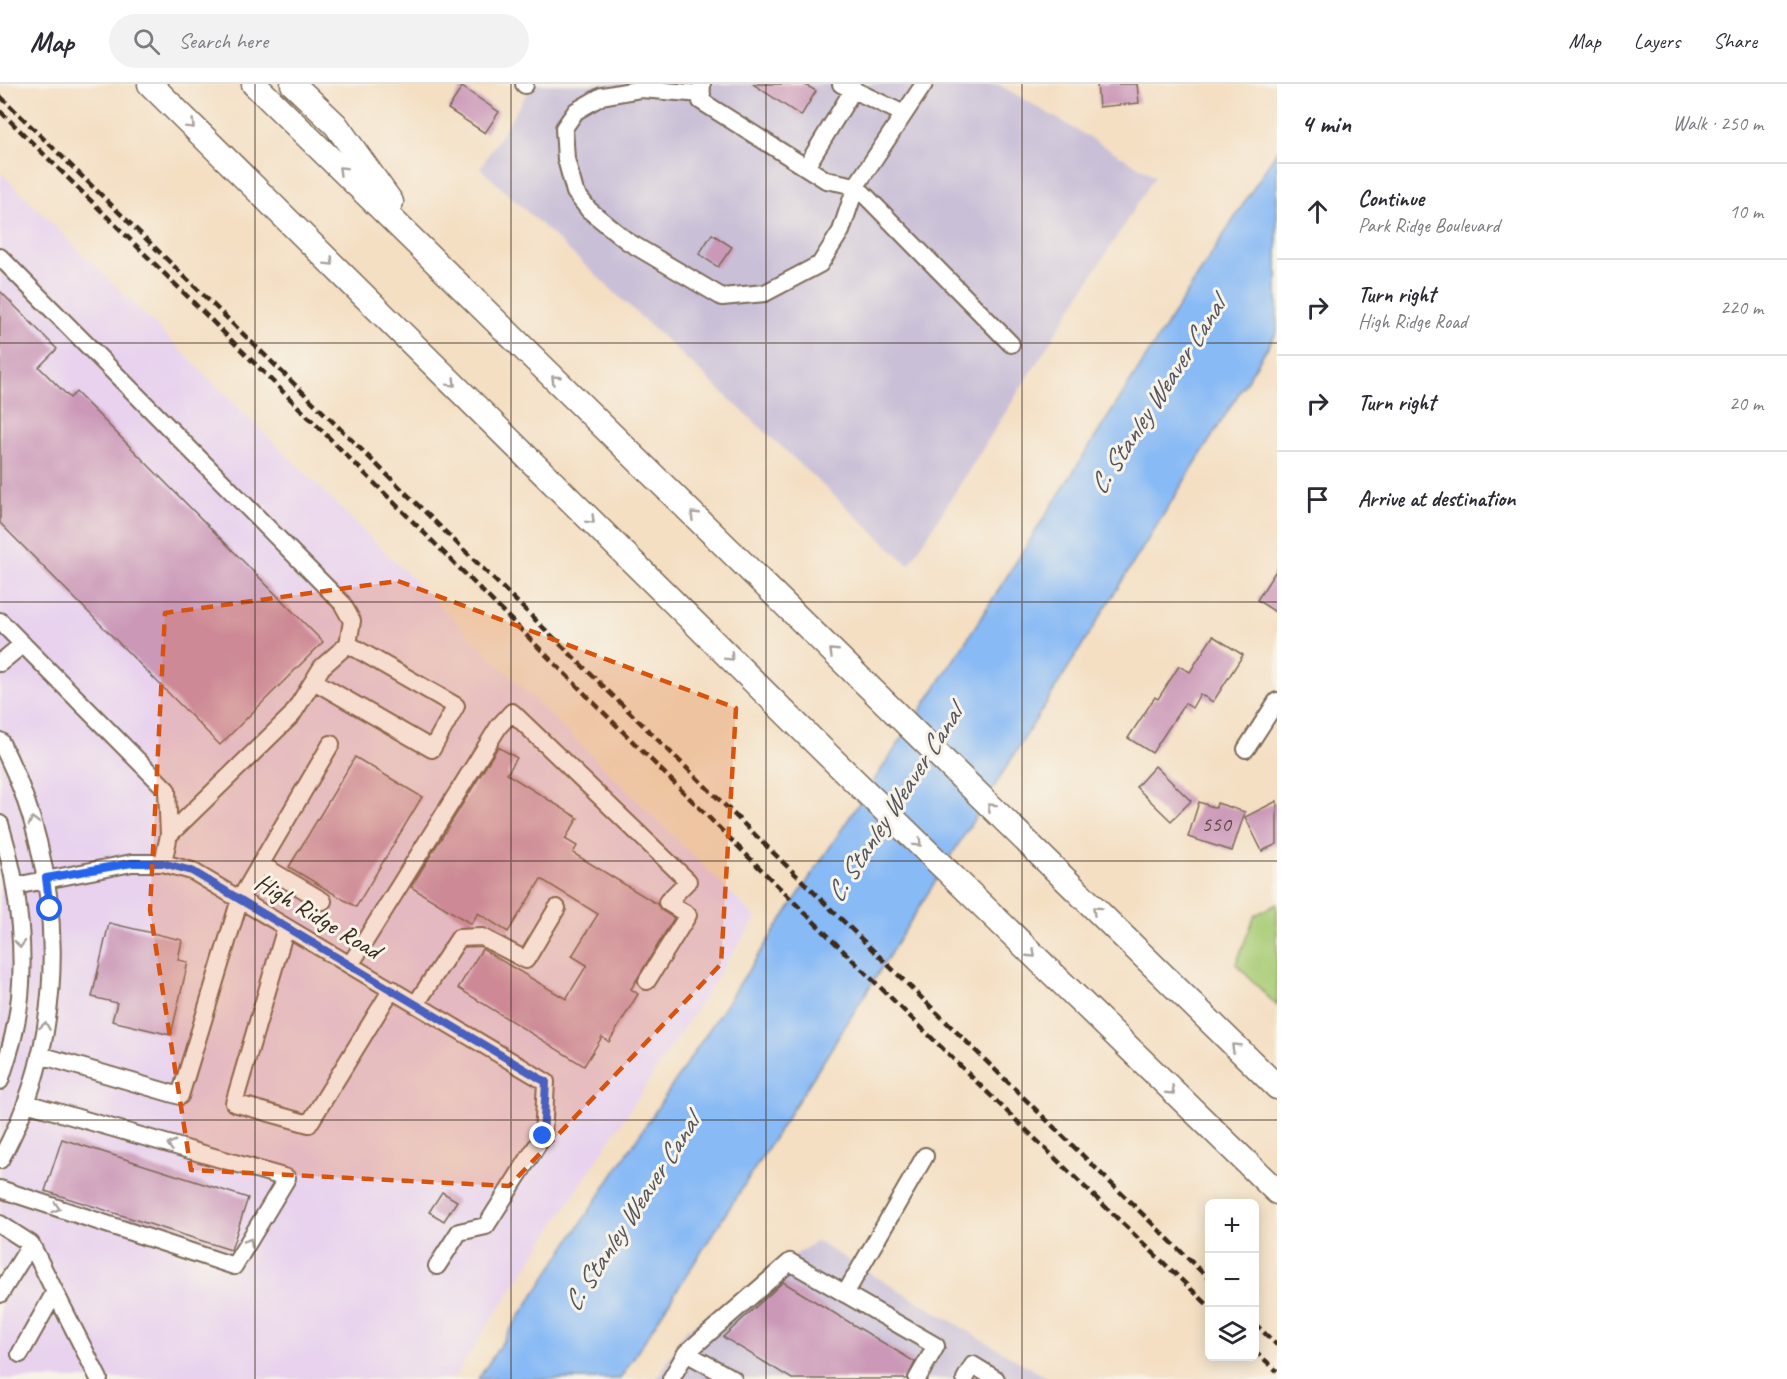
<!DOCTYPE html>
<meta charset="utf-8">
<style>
:root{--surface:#fff;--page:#f2f2f3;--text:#2b2b33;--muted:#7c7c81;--line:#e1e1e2}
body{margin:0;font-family:Caveat,sans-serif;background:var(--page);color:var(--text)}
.controls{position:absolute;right:18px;bottom:18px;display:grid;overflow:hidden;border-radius:9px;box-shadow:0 3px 15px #0003}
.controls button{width:54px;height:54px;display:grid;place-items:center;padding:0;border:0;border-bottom:2px solid var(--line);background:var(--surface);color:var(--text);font:30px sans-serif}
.stop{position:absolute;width:18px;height:18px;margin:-14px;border:4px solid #2563eb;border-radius:50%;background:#fff}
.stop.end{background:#2563eb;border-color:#fff;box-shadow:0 2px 6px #0008}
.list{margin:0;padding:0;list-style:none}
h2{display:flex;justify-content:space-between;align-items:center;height:78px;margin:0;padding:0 24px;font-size:26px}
h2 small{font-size:20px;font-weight:400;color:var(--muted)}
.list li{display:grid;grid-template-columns:39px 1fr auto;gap:18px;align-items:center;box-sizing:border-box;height:96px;padding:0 24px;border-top:2px solid var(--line)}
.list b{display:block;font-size:22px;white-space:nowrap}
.list p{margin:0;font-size:20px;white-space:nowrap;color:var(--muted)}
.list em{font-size:20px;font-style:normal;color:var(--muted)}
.icon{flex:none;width:33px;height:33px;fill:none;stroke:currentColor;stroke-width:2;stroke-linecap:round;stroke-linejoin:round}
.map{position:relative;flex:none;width:1277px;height:1295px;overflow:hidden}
header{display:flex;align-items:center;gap:36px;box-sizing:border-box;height:84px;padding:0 30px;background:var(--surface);border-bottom:2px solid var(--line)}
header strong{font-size:28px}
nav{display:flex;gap:33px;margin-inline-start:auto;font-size:21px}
.search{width:420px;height:54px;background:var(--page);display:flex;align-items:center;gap:15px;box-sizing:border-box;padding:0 21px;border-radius:33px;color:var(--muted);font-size:22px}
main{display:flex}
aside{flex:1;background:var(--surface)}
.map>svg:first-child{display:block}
.built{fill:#e8d2ee}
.industrial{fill:#c9bfd7}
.green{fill:#a8cc76;stroke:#727b4a;stroke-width:1.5}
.water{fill:#88baf5;stroke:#62728a;stroke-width:1.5}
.building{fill:#cb98b8}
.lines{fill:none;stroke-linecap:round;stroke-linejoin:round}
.minor-casing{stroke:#7c6958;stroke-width:20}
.highway-casing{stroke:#7c6958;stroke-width:27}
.minor{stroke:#fff;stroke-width:16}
.highway{stroke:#fff;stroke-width:24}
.rail{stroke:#3b2a1e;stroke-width:4.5;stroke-dasharray:9 4.5;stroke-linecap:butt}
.oneway{stroke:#a79f9a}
.route{stroke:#2563eb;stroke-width:8}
.marked{fill:#d7540e;fill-opacity:0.2;stroke:#d7540e;stroke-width:4.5;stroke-dasharray:12 8;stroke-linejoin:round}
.grid{fill:none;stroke:#3b2a1e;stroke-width:1.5;stroke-opacity:0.55}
.labels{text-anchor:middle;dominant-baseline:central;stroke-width:6;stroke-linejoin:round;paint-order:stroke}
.number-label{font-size:22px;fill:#5f4644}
.street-label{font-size:26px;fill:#3b2a1e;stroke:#f7f3e8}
.water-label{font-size:27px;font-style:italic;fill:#52555e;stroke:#f7f3e8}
</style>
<header>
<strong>Map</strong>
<div class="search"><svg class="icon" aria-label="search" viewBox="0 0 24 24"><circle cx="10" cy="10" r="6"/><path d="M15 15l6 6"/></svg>Search here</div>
<nav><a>Map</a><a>Layers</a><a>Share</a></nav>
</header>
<main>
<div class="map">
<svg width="1277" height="1295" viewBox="0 0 1277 1295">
<rect width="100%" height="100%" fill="#f7f3e8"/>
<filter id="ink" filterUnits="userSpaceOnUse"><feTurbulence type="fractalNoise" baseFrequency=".0167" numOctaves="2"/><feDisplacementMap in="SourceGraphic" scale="12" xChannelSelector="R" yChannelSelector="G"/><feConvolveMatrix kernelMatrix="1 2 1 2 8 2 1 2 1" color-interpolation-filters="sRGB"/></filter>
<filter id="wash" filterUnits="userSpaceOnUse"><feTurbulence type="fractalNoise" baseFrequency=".008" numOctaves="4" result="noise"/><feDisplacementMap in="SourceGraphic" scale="24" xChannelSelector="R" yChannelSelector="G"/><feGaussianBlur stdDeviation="1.35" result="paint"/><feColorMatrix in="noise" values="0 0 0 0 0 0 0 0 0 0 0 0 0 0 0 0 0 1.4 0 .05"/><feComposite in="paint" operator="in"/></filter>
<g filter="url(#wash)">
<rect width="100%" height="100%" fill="#f4dfc3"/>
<!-- built -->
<path class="built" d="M0 88 756 834 453 1295H0Z"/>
<!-- industrial -->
<path class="industrial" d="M533 0H998L1155 92 909 481 480 84Z
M816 1157 1049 1295H657L686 1246Z"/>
<!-- green -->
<path class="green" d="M1277 820V922L1236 880 1255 831Z"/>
<!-- water -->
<path class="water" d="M1277 67V248L826 973 620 1295H478L959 568Z"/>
<g id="blocks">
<!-- building -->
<path class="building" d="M753 0H804L816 7 801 32Z
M1097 0H1137L1139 19 1099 23Z
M462 3 499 28 485 49 448 25Z
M712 150 732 163 718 183 699 170Z
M0 207 57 265 39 283 70 314 76 308 323 558 220 661 0 439Z
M1277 485V529L1257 516Z
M1213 552 1243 571 1213 618 1200 610 1192 624 1185 619 1152 669 1128 654 1155 613 1158 615 1179 582 1190 588Z
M498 663 517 674 507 690 578 734 565 755 577 762 573 769 657 820 661 826 674 834 631 905 638 910 609 958 602 953 584 982 458 904 482 865 566 915 587 881 572 872 598 830 541 795 508 848 478 829 471 840 411 803Z
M355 673 422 713 356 823 289 783Z
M1155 682 1191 717 1171 737 1136 703Z
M1277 717V760L1262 767 1245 733Z
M1199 718 1216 724 1217 719 1245 728 1232 767 1188 753Z
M109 839 182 856 178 876 188 878 171 951 112 937 117 919 92 913Z
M62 1055 248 1114 231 1166 45 1107Z
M442 1108 457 1117 444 1137 429 1128Z
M783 1198 915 1278 907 1295H792L723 1253Z"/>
</g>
</g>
<g filter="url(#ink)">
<use href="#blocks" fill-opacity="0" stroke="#7c6958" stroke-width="1.5"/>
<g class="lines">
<defs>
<path id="minor" d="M524 0 525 1
M841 0 904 30
M924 0 856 102 1011 260
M702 10 641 5 602 12 576 27 564 44 566 75 575 108 589 126 627 157 722 213 765 209 820 180 841 147 856 102 826 96 701 17 702 0
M806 83 853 6
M0 173 342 519 352 537 348 560 322 583 292 631 169 751
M0 537 167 706 169 751 163 779
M0 579 23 560
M314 597 432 665 456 622 348 560
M0 657C67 785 71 948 0 1076
M1246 665 1277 617
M0 740C19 801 29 882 15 944 12 962 5 980 0 997
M260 780 323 817
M15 802 132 779H163L192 787 546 998 543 1052 486 1142 459 1148 437 1182
M286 843 234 1019 309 1040 392 905
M350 881 499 642 512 628 688 797 667 818 688 831 647 897
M416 920 459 854 482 853 526 876 557 824
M40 971 180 1012 240 815 331 660
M0 1105 234 1182 287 1094 26 1019
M0 1140 31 1160 0 1210
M55 1208 99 1295
M845 1210 925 1072
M686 1269 733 1295
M20 1270 55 1208 31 1160
M671 1295 686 1269 790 1178 936 1262 917 1295
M965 1295 973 1281 996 1295"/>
<path id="highway" d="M150 0 831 674 1277 1108
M254 0 1277 1003
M293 0 336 41 391 118"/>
</defs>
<!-- minor casing -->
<use href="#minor" class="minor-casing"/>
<!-- highway casing -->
<use href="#highway" class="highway-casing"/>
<!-- minor -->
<use href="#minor" class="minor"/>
<!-- highway -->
<use href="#highway" class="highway"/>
<!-- rail -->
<path class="rail" d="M0 12 1210 1196
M0 27C404 424 799 832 1210 1223
M1254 1239 1277 1261
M1254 1266 1277 1287"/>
</g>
<!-- one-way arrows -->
<defs><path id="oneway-chevron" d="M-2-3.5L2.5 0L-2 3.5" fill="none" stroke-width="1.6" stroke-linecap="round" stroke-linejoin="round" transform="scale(1.5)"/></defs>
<g class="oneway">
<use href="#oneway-chevron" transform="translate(191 41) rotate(45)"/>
<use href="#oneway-chevron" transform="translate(342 86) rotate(-136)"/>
<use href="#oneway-chevron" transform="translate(330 178) rotate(45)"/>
<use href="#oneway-chevron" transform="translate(555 295) rotate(-136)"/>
<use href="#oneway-chevron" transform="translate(452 299) rotate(45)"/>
<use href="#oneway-chevron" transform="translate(694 431) rotate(-136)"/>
<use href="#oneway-chevron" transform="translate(591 436) rotate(45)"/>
<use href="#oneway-chevron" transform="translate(833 568) rotate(-136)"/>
<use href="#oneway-chevron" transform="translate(730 573) rotate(45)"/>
<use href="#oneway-chevron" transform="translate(991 723) rotate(-136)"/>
<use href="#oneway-chevron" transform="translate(33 737) rotate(-106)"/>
<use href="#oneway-chevron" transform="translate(918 759) rotate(44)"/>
<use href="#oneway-chevron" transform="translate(1096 826) rotate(-136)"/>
<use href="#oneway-chevron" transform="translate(20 860) rotate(89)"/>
<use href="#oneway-chevron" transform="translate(1032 870) rotate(44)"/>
<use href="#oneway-chevron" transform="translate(45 942) rotate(-81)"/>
<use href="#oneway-chevron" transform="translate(1235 963) rotate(-136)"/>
<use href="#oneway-chevron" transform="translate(1171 1007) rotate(44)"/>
<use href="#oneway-chevron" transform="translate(171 1061) rotate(-164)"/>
<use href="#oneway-chevron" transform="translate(56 1124) rotate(18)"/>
<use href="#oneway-chevron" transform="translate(249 1158) rotate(-59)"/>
</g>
</g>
<g class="lines" filter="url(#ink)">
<!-- route -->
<path class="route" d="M50 825 46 794 132 779H163L192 787 546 998 543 1052"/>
</g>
<!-- marked area -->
<path class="marked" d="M398 497 736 624 721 880 509 1102 191 1086 150 826 165 529Z"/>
<!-- grid -->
<path class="grid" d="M255 0V1295M511 0V1295M766 0V1295M1022 0V1295M0 259H1277M0 518H1277M0 777H1277M0 1036H1277"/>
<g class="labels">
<!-- number labels -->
<g class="number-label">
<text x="1216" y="740">550</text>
</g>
<!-- street labels -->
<g class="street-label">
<text transform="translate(318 832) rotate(31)">High Ridge Road</text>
</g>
<!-- water labels -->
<g class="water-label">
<text transform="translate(1157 312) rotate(-57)">C. Stanley Weaver Canal</text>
<text transform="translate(894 720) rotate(-57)">C. Stanley Weaver Canal</text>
<text transform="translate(631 1129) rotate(-57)">C. Stanley Weaver Canal</text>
</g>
</g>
</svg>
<div class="controls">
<button>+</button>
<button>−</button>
<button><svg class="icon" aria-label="layers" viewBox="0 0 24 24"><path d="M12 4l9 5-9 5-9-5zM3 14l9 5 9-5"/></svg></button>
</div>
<div class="stop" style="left:50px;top:825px"></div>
<div class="stop end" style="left:543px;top:1052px"></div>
</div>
<aside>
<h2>4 min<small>Walk · 250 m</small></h2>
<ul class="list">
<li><svg class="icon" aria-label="ahead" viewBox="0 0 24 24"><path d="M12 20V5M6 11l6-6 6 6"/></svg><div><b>Continue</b><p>Park Ridge Boulevard</p></div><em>10 m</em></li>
<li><svg class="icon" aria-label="right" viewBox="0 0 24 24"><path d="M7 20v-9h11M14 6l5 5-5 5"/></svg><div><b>Turn right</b><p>High Ridge Road</p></div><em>220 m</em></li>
<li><svg class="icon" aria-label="right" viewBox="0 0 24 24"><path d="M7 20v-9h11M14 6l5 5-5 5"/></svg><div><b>Turn right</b></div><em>20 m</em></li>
<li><svg class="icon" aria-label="arrive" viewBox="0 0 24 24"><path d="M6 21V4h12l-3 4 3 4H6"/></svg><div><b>Arrive at destination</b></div></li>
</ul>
</aside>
</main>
